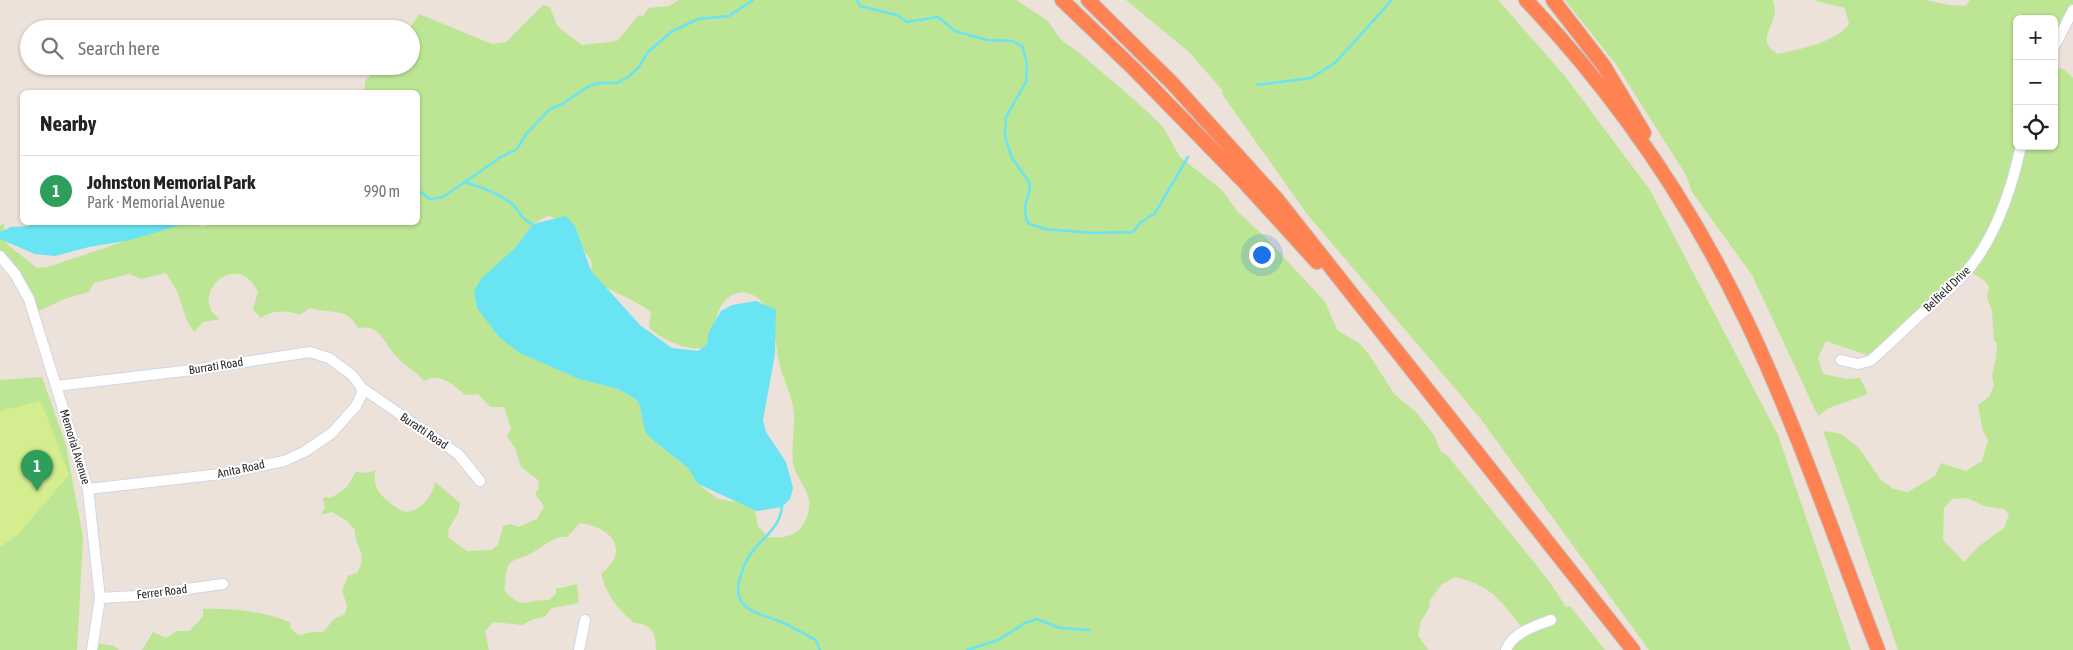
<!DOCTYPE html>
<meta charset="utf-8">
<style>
:root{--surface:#fff;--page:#f6f6f6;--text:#222;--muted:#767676;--line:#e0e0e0;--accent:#3479ff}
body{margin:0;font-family:"Asap Condensed",sans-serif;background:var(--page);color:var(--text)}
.controls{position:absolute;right:15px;top:15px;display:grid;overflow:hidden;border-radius:8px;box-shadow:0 1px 4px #0004}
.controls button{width:45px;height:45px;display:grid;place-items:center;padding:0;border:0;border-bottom:1px solid var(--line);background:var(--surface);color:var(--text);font:25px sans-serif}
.you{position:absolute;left:1261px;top:254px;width:18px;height:18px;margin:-12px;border:4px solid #fff;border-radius:50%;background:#1a73e8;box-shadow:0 0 0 8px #1a73e833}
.badge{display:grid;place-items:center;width:32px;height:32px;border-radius:50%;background:var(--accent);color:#fff;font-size:16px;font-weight:700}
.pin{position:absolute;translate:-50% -41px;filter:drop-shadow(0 1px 2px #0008)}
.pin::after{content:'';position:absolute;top:26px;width:18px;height:15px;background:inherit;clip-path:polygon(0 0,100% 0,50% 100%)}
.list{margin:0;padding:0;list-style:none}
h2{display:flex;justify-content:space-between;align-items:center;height:65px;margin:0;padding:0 20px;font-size:21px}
h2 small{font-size:16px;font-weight:400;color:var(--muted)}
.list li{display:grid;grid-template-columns:32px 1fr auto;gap:15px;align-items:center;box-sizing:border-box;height:70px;padding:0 20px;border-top:1px solid var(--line)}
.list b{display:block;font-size:19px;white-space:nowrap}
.list p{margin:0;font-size:16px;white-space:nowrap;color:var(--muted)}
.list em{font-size:16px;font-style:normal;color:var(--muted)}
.icon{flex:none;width:28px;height:28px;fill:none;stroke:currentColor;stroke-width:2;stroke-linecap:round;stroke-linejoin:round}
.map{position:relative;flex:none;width:2073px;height:650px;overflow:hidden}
.search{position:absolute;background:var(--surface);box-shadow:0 1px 4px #0004;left:20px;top:20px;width:400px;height:55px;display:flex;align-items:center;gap:12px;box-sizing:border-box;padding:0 18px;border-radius:28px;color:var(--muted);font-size:19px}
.panel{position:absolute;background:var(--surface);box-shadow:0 1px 4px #0004;left:20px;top:90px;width:400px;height:135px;border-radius:8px}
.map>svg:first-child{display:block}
.green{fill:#bce594;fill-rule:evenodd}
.pitch{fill:#d4ed8f}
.water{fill:#68e4f3}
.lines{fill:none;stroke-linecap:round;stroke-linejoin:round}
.stream{stroke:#68e4f3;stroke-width:2.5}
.minor-casing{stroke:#d0d6e3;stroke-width:12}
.highway-casing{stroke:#c3c3c3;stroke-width:16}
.minor{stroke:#fff;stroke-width:10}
.highway{stroke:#ff8352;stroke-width:14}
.labels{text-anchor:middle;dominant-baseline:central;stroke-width:4;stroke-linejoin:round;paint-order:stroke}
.street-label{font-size:12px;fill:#292929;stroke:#fff}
</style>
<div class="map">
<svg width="2073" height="650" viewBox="0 0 2073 650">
<rect width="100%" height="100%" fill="#ece2da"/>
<!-- green -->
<path class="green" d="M679 0H1016L1048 21 1060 39 1082 55 1138 103 1163 127 1180 157 1222 190 1237 211 1267 239 1325 302 1337 330 1359 343 1368 353 1395 395 1416 412 1434 435 1441 452 1447 455 1549 581 1566 607 1570 606 1605 650H1506L1525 631C1501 602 1494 586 1455 577L1442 584 1430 600 1429 608 1421 621 1418 635 1428 650H656C656 633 652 624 634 623 617 608 607 596 601 574 632 549 610 527 580 523L567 537C553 535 540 550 528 555 522 558 511 559 508 566 505 573 506 583 504 590 525 612 523 599 549 600L556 594V589L577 584 579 603 552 608 544 617 533 619 522 625 493 622 485 631 489 650H142L153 632 166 638 177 631H190L203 616V609C233 608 262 611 290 622V627C302 641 301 632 315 632 318 632 320 632 323 632L334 619 345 614 347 606 342 590 348 576 357 573C369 550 354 549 355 530L347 521 332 512 321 515 325 507 323 499 325 497 331 498 346 488 356 472 368 473 375 470C374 476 375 488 379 492 383 498 400 512 407 512 421 511 433 495 435 482L460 503 458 513 448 530 449 538 467 551 491 550 498 545 503 526 511 524 518 527 537 519 544 506 535 494 539 488 538 480 521 467 515 448 507 436 511 428 504 407H490L478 394 465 395C452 384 441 372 424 381 416 371 405 366 397 357 384 345 382 324 358 328 348 307 329 314 310 308L300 315C289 310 271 310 261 318L253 309 258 292C240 254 201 284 210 307 211 313 216 316 220 319L203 322 194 332 187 321 177 291 166 273 141 279 129 274 94 283 89 292 67 298 34 313 0 257V226L4 223 3 238 8 245 37 268 48 267 108 247 167 223H195L203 227 211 222H418V92H362L365 87V81L380 66H411V29H409L419 14 492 44 506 42 543 5 550 7 557 26 582 45 617 41 639 15 643 16 649 8 669 6ZM549 215 563 224 591 260 592 267 586 278C608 290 631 297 651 312L649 327C661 340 688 351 705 348 716 332 714 301 735 294 741 291 747 292 753 295 779 311 773 340 780 366 784 382 793 397 794 414 795 430 791 446 793 463 796 481 814 492 808 513 802 535 788 539 768 537L758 526 755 510 742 503 718 499 698 484 688 468 649 437 645 431 639 403 634 398 618 389 579 379 479 284 516 247 533 224Z
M1126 0H1498L1564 75 1650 190 1778 435 1851 650H1649L1480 418 1307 214 1222 94 1223 91 1189 52Z
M1565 0H1773C1774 5 1776 11 1774 16 1770 32 1758 42 1778 54 1800 49 1835 43 1849 24L1845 8 1813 0H1801H1925L1949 5 1966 6 1970 0H2073V11L2054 49V19H2017V146H2054V66L2065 70 2073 78V650H1898L1824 433 1825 431 1841 434 1859 448 1881 480 1894 489 1908 492 1935 476 1941 463 1966 471 1982 461 1988 440 1983 431 1978 405 1989 397 1994 386 1992 375 1996 358 1997 344 1994 340 1992 311 1987 297 1989 287 1985 281 1969 271 1870 356 1826 341 1818 358 1823 374 1847 379 1860 378 1868 394 1829 408 1818 416 1752 275 1692 192 1686 175 1615 63ZM1967 498 1984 506 2004 509 2009 514 2004 528 1979 546 1964 562 1943 540 1944 508 1952 499Z
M42 377 66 445 83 537 77 650H0V380Z
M96 643 114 646 119 650H93Z"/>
<!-- pitch -->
<path class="pitch" d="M41 401 69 475 18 535 0 547V411Z"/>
<!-- water -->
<path class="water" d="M566 216 575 226 591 271 641 326 672 348 698 351 707 344 709 331 721 311 732 305 756 301 776 310 775 354 763 420 766 432 786 462 793 488 790 499 782 507 757 511 698 484 688 468 649 437 645 431 639 403 634 398 618 389 579 379 520 353 499 337 477 308 474 292 481 279 516 247 533 224Z
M31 223V222L187 223 130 240 89 247 55 256 35 254 0 239V232L11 227 29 226Z"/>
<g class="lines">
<!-- stream -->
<path class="stream" d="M857 0 860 6 897 15 907 22 938 17 955 31 987 40 1012 41 1022 46 1027 63 1026 82 1006 117 1005 136 1012 158 1029 182 1030 188 1025 206 1026 219 1029 224 1045 229 1093 233 1133 232 1140 223 1155 213 1188 157
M1257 85 1311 78 1335 63 1392 0
M464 182C481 187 496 192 511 203 519 210 523 222 533 224
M418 190 430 199 443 197 501 157 517 149 526 134 550 109 562 104 587 87 599 83H617L628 77 639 67 647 53 671 32 698 19 729 16 753 0
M782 507C780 524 770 532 758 545 750 553 744 563 741 575 729 609 756 612 781 622 793 627 804 634 816 640L820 650
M967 650 998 640 1025 623 1037 619 1060 628 1090 630"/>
<defs>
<path id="minor" d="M2054 47 2073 10
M0 256 15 274 29 299 88 489 100 598 92 650
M1841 360 1858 364 1870 361C1888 346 1904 329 1921 314 1938 298 1957 285 1971 266 1997 233 2012 187 2021 146
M56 386 192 370 310 352 329 358 352 375 362 388 361 396 356 406 332 433 304 452 284 461 221 474 88 489
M362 388 458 454 480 481
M100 598 135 596 223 584
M579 650 585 620
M1506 650C1512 633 1535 626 1551 620"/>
<path id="highway" d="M1062 0 1134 69 1246 184 1317 262
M1088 0 1173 84 1276 198 1633 650
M1526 0C1615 94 1690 203 1746 320 1797 427 1835 540 1878 650
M1553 0 1604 66 1644 133"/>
</defs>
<!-- minor casing -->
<use href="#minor" class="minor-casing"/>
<!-- highway casing -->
<use href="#highway" class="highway-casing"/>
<!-- minor -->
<use href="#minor" class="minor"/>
<!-- highway -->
<use href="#highway" class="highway"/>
</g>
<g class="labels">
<!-- street labels -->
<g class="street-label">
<text transform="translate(1947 289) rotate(-44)">Belfield Drive</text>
<text transform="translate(216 366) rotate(-9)">Burrati Road</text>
<text transform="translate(424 431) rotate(34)">Buratti Road</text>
<text transform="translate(75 447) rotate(73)">Memorial Avenue</text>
<text transform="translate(241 469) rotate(-12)">Anita Road</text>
<text transform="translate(162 592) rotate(-7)">Ferrer Road</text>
</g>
</g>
</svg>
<div class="controls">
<button>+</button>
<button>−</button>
<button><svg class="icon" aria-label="locate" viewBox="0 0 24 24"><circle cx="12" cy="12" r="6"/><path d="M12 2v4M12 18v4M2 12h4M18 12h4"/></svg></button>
</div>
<div class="you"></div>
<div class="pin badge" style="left:37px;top:491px;background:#2e9e5b">1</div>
<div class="search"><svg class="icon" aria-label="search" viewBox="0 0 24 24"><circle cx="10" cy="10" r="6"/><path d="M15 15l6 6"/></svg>Search here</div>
<section class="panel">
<h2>Nearby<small></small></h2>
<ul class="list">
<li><span class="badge" style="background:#2e9e5b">1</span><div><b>Johnston Memorial Park</b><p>Park · Memorial Avenue</p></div><em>990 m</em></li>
</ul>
</section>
</div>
